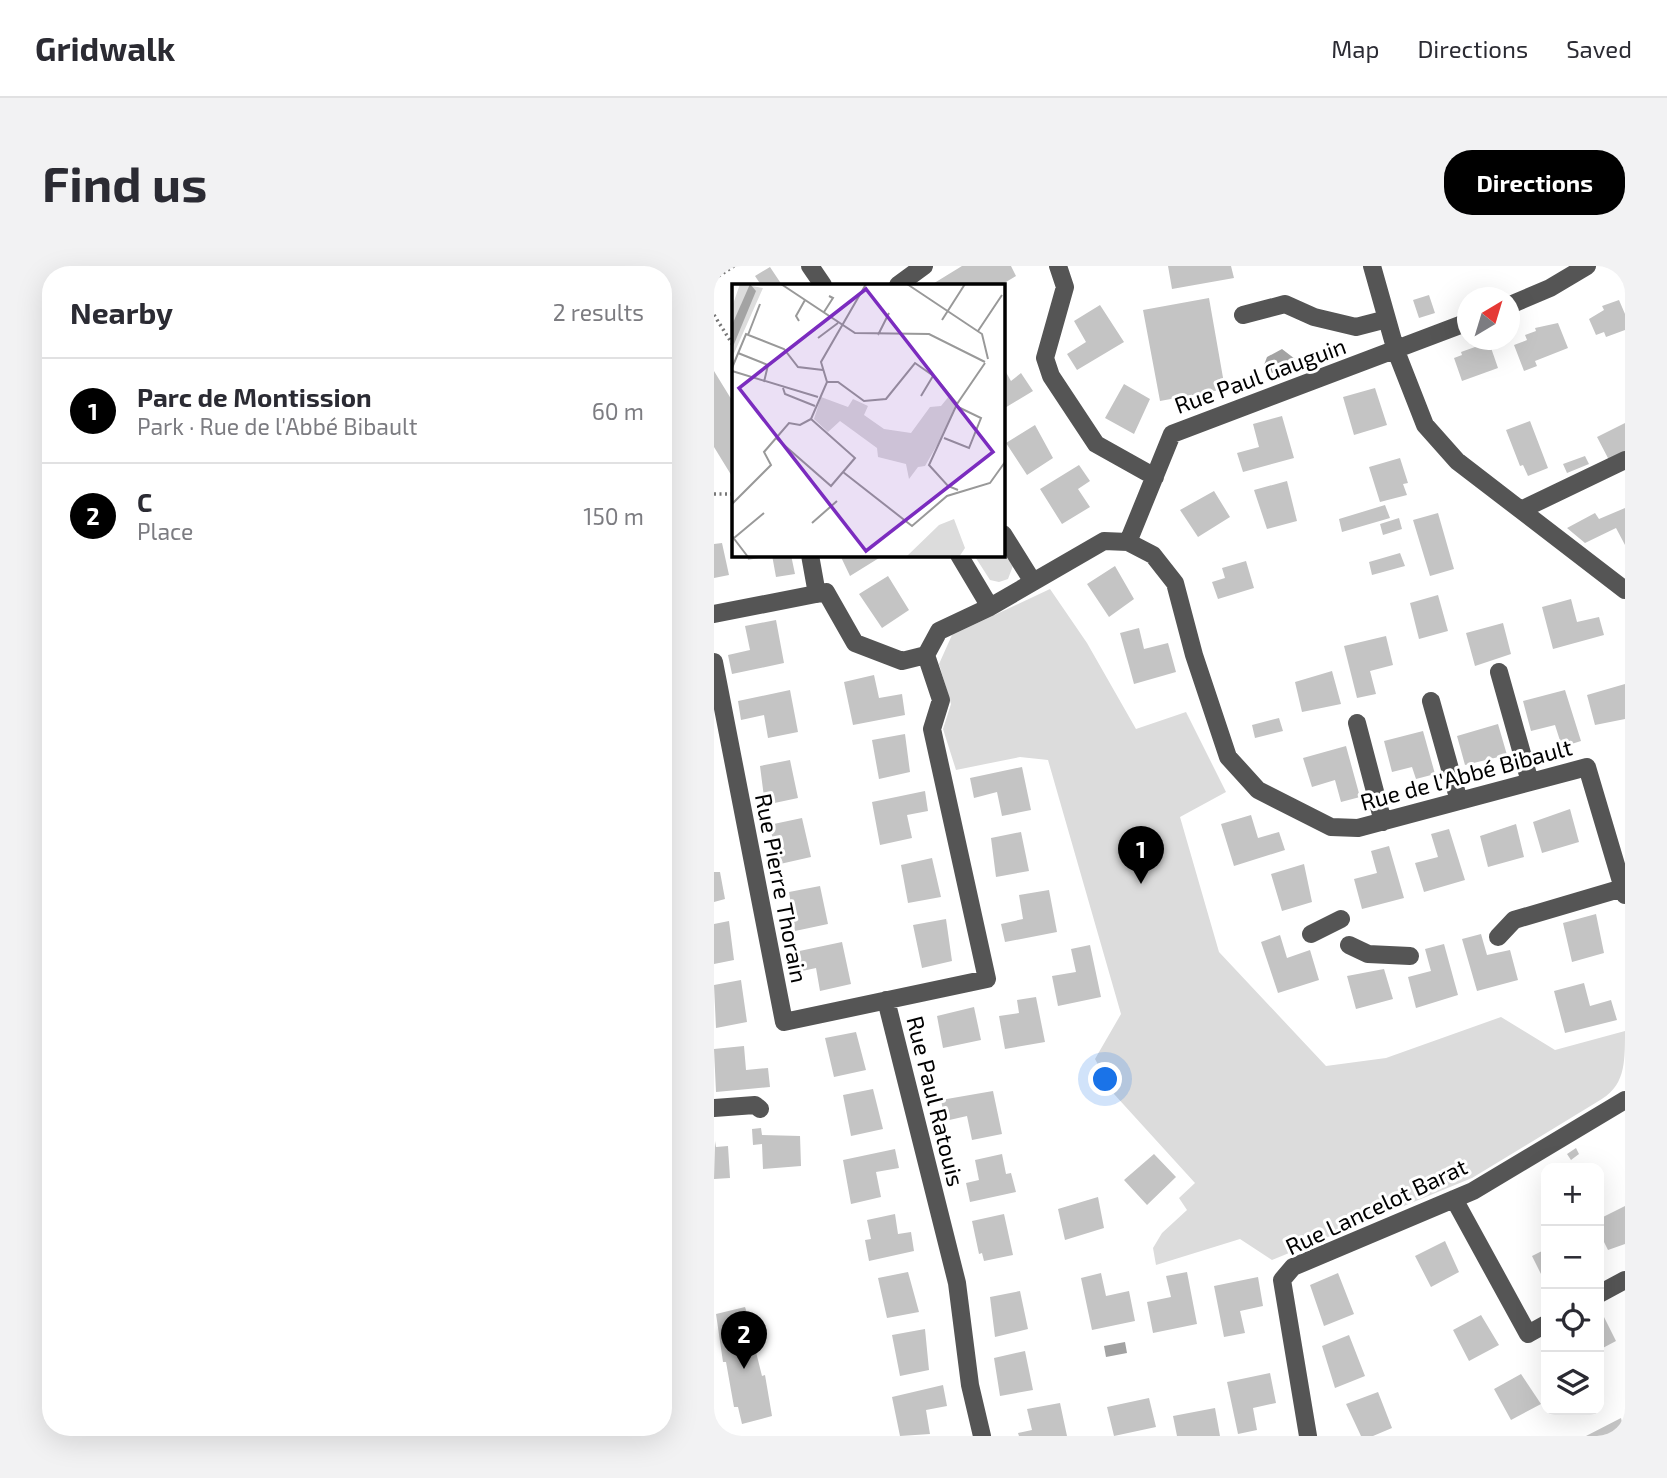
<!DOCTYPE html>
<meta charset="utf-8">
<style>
:root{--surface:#fff;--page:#f2f2f3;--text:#2b2b33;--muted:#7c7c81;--line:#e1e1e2;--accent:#000}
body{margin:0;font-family:"Exo 2",sans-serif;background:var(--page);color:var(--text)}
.controls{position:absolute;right:21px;bottom:21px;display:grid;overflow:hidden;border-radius:14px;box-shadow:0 7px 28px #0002}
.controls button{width:63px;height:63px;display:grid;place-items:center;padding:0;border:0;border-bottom:2px solid var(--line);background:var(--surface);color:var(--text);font:35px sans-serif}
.compass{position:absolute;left:743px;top:21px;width:63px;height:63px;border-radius:50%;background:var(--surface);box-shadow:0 7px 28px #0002;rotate:38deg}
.you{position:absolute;left:392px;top:814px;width:24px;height:24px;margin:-18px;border:5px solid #fff;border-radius:50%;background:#1a73e8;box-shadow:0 0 0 10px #1a73e833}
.badge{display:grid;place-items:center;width:46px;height:46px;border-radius:50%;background:var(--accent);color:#fff;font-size:23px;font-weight:700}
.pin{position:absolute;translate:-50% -58px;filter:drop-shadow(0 2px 4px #0008)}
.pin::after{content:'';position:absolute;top:37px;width:24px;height:21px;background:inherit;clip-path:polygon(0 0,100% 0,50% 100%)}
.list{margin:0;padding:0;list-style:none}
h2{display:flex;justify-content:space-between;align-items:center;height:91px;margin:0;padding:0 28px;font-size:30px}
h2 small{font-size:23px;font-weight:400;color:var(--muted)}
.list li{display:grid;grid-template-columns:46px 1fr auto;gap:21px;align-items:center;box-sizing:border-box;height:105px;padding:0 28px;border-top:2px solid var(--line)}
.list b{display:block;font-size:26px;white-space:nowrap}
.list p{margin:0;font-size:23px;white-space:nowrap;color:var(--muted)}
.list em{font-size:23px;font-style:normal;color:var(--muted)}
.icon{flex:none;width:38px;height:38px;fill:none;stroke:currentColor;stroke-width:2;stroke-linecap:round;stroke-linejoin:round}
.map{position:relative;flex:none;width:911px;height:1170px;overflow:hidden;border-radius:28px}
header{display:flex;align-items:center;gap:42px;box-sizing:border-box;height:98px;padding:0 35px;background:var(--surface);border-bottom:2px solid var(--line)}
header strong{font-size:33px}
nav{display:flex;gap:38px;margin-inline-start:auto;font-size:24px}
.intro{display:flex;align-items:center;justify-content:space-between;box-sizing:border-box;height:168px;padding:0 42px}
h1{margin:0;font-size:49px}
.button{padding:18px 32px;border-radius:28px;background:var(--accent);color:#fff;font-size:24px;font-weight:700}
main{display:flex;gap:42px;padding:0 42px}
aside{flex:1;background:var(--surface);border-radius:28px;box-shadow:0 7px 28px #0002}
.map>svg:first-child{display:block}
.green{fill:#dcdcdc}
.water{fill:#a3a3a3}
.building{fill:#c4c4c4}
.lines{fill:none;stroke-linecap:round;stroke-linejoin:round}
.path{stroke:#777;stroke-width:3.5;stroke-dasharray:2 3.5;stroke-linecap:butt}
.minor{stroke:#555;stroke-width:18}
.labels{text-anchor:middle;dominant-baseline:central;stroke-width:6;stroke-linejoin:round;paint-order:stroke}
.street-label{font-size:23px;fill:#000;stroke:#fff}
.inset-road{fill:none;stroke:#999;stroke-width:2}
.view{fill:#7b2cbf;fill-opacity:0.15;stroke:#7b2cbf;stroke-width:3.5}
.inset-edge{fill:none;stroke:#000;stroke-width:3.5}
</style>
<header>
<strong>Gridwalk</strong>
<nav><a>Map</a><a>Directions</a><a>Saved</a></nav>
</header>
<div class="intro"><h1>Find us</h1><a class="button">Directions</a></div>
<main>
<aside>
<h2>Nearby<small>2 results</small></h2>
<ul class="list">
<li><span class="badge">1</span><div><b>Parc de Montission</b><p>Park · Rue de l'Abbé Bibault</p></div><em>60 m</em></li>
<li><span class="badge">2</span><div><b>C</b><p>Place</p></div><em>150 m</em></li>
</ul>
</aside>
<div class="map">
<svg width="911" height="1170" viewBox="0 0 911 1170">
<rect width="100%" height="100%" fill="#fff"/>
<!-- green -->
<path class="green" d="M289 279 300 297 294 313 285 316 276 314 260 289H289Z
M336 323 373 377 422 463 472 446 512 526 466 551 505 686 612 800 672 792 787 751 841 784 911 765C911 799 911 821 883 836L758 912 558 994 526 973 442 999 439 982 448 967 473 944 465 932 481 917 400 828 381 793 407 748 334 494 306 491 242 504 229 463 237 438 225 398 238 369Z"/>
<!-- water -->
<path class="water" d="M568 83 581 93 575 105 556 107 550 99 553 91Z
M411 1076 413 1087 392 1091 390 1080Z"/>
<!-- building -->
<path class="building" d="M248 0H297L302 10 287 19H217Z
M454 0H517L520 12 458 23Z
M56 1 68 19H47L41 10Z
M715 29 721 47 705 52 699 34Z
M495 32 511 123 446 135 429 44Z
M905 34 911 48V64L892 71 890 66 882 69 875 53 890 44 888 40Z
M386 39 410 76 363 104 353 88 372 76 360 55Z
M844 57 854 82 821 95 823 100 810 105 800 79 813 74 811 69 822 65 821 62Z
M775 76 784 102 748 115 740 92 748 89 747 86Z
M289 101 297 115 307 107 319 125 289 143Z
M0 105 19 136V212L0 181Z
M410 118 436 133 420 168 391 152Z
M661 122 673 159 640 169 629 131Z
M568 150 580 192 529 206 523 187 545 181 539 158Z
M816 155 834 202 814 210 809 199 806 200 792 164Z
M911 157V186L895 194 883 171Z
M321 159 339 192 313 209 292 177Z
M871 190 875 198 853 207 849 198Z
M686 192 694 217 689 218 693 229 666 236 655 201Z
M365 199 376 215 364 223 376 241 348 258 326 223Z
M573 215 583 255 553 263 540 224Z
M500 225 516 251 484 271 466 244Z
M671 239 676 252 628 266 625 253Z
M911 242V279L902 262 871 277 853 262 881 247 885 253Z
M724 247 740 303 716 310 699 254Z
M685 252 688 263 669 269 666 258Z
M8 277 15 309 0 312V278Z
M686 287 691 300 658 309 655 296Z
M33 289H56V290L34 294Z
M58 289H77L81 308 62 311Z
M126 289H163L165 292 136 310Z
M532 295 540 322 504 333 498 316 511 312 508 302Z
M401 300 420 333 395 351 373 318Z
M174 310 195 344 168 362 145 328Z
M724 329 734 365 705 373 696 337Z
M857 333 863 356 885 351 890 369 839 383 828 341Z
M62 354 70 397 18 408 14 389 36 384 31 360Z
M789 357 797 388 761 400 752 367Z
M425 362 430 383 454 377 462 406 420 418 406 367Z
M672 370 679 399 656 405 662 428 643 432 630 380Z
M618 405 627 438 588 446 581 416Z
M160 409 165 432 188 428 191 449 139 459 130 416Z
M911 418V453L881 459 873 429Z
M76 424 84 466 54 472 50 449 27 454 24 435Z
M851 424 867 475 848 481 841 459 817 465 809 435Z
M565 452 569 465 541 472 538 459Z
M784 458 793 489 751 499 743 470Z
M709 465 721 508 702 513 698 501 678 506 670 475Z
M191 468 196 506 165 513 158 474Z
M632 480 646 531 627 536 621 514 598 521 589 492Z
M76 494 84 532 51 539 46 500Z
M308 501 317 544 288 550 283 526 260 532 256 512Z
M211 525 214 545 193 549 198 572 166 579 158 536Z
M856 543 865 576 828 587 819 556Z
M537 549 544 572 565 566 571 584 520 600 507 558Z
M88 552 97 591 66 598 55 559Z
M802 558 810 591 774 601 766 570Z
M735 563 751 614 710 626 701 597 724 591 717 568Z
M307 566 315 605 282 611 277 572Z
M675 580 690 632 648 643 640 613 663 607 657 585Z
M218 592 227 631 194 637 187 599Z
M590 598 598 636 568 645 557 608Z
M0 606H6L11 633 0 636Z
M106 620 114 658 81 665 75 626Z
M335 624 343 666 291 676 287 658 309 653 305 629Z
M882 648 890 687 858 696 849 657Z
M232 653 238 695 208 702 199 659Z
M15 655 20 694 0 698V658Z
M767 668 773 689 796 684 804 714 763 725 748 673Z
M566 669 573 692 596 684 605 714 564 727 547 676Z
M128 676 137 718 106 725 102 702 79 707 76 687Z
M730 678 744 729 702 742 694 711 717 705 711 683Z
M376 679 387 731 344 740 338 710 362 706 357 683Z
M670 703 679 733 642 743 633 710Z
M27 714 33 756 2 762 0 719Z
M870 717 876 740 897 734 903 754 851 767 840 725Z
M322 731 331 776 291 783 285 750 305 747 303 734Z
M260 741 267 774 229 782 223 750Z
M142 766 152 804 120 811 111 772Z
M30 780 32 804 54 802 56 821 2 826 0 783Z
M159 823 169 863 137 870 129 829Z
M279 825 288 868 258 874 253 850 231 855 227 834Z
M47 862 48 869 86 870 87 900 49 903 48 878 39 879 38 863Z
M1 875 2 881 14 880 16 912 0 913Z
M862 882 865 888 857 894 853 888Z
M181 883 185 902 162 906 167 931 137 938 129 894Z
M288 888 292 908 297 907 302 926 256 936 252 917 265 914 261 894Z
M440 888 462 911 433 939 410 914Z
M384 931 390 962 351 974 344 943Z
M911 940V978L894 984 885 966V953Z
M181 948 184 968 197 966 200 985 155 995 151 974 157 973 153 954Z
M290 948 299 989 270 995 268 987 265 988 258 955Z
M731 975 745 1006 717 1021 701 990Z
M832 983V1018L818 990Z
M194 1006 205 1046 173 1052 164 1012Z
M473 1006 483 1058 439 1067 433 1036 457 1031 452 1010Z
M387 1007 392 1030 415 1025 421 1055 378 1064 367 1012Z
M624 1007 640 1048 610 1060 596 1019Z
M544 1011 549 1040 526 1045 531 1067 510 1071 500 1020Z
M306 1025 314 1063 281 1071 276 1031Z
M31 1041 44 1081 41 1082 48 1110 51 1109 58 1150 28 1158 24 1141H20L12 1096H9L2 1048Z
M887 1045 902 1075 885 1084V1046Z
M767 1049 785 1079 755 1095 739 1064Z
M211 1063 215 1104 186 1110 178 1069Z
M635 1069 651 1110 621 1122 608 1080Z
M311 1085 319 1124 286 1130 280 1092Z
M556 1107 562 1137 539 1142 543 1164 524 1168 513 1116Z
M807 1108 827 1138 797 1154 780 1123Z
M229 1119 233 1140 212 1144 216 1168 186 1170 178 1131Z
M664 1126 678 1162 659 1170H647L632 1138Z
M435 1132 442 1161 400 1170 393 1141Z
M346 1137 353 1170H305L304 1167 318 1164 313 1143Z
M501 1142 506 1170H463L459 1150Z
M907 1152 911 1170H872Z"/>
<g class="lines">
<!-- path -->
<path class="path" d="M0 13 20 0
M0 49 19 79
M0 228H19"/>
<!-- minor -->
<path class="minor" d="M96 0 109 19
M344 0 351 21 331 92 337 110 382 178 441 211
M658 0 682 85 711 159 743 195 911 324
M184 19 210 0
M796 39 836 22 873 0
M529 49 571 38 600 51 642 61 673 53
M807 244 911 194
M289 268 319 316
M414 276 458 168 754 56
M96 289 103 328
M245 289 276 341
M0 348 112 326 141 377 188 395 212 389
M212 389 225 365 276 341 390 275 414 276 439 289 461 317 480 389 514 491 544 524 617 561 644 562 873 501 911 629
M0 396 70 756 273 713 218 463 227 434 212 389
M785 406 816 516
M717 435 745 535
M643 457 669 556
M597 668 627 653
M784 671 800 654 909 622
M635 679 654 688 696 690
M172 734 243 1017 256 1119 268 1170
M0 842 41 839 46 843
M740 933 814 1068 832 1058
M885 1028 911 1014
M594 1170 568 1014 579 1001 759 925 911 834"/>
</g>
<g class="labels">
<!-- street labels -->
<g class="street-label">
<text transform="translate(546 109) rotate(-20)">Rue Paul Gauguin</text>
<text transform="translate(752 508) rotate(-15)">Rue de l'Abbé Bibault</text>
<text transform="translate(68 622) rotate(79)">Rue Pierre Thorain</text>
<text transform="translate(222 835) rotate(76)">Rue Paul Ratouis</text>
<text transform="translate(662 940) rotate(-25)">Rue Lancelot Barat</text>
</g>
</g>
<!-- overview -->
<g transform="translate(18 18)">
<rect width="273" height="273" fill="#fff"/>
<path d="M8 0 31 4 0 74V23ZM218 111 223 122 212 149 193 182 186 183 177 195 174 180 146 173 145 164 108 137 96 148 82 135 89 113 116 123 121 115 136 122 132 131 152 145 179 149 198 123 209 122ZM222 235 233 264 227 273H174L207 241Z" fill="#dcdcdc"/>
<path d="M18 0 24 7 0 65V41Z" fill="#a3a3a3"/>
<path class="inset-road" d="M49 0 123 49 197 50 253 78M175 0 250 50 256 75M92 28 101 14 97 12M210 36 233 0M67 37 64 32 73 16M246 47 270 11M16 51 28 20M146 51 157 29M86 54 106 39M6 69 36 81 32 98M0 84 14 50 52 65 66 83 91 86M0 87 86 113M95 98 89 78 134 0M51 104 53 110 83 122M189 112 201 92M79 135 95 98H106L132 117 154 115 183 79 203 93 225 120M44 154 99 202 123 174 79 135M212 154 237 164 249 134 224 122M111 188 180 242 215 212 258 199 273 178M226 206 216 202 197 181 225 120 253 79M0 220 39 181 32 168 57 139 68 141 79 135M80 239 105 217M0 252 16 273M2 254 32 229"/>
<path class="view" d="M134 5 261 168 134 267 7 104Z"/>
<rect width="273" height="273" class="inset-edge"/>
</g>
</svg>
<div class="controls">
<button>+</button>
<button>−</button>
<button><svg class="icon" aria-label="locate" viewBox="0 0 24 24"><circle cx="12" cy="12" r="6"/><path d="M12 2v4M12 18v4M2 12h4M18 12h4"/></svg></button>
<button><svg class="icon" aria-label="layers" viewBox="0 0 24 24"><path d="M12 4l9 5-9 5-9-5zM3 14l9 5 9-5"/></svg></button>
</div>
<svg class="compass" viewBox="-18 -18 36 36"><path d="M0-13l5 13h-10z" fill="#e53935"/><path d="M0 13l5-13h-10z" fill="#7c7c81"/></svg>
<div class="you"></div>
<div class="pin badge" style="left:427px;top:618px">1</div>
<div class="pin badge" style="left:30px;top:1103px">2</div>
</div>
</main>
